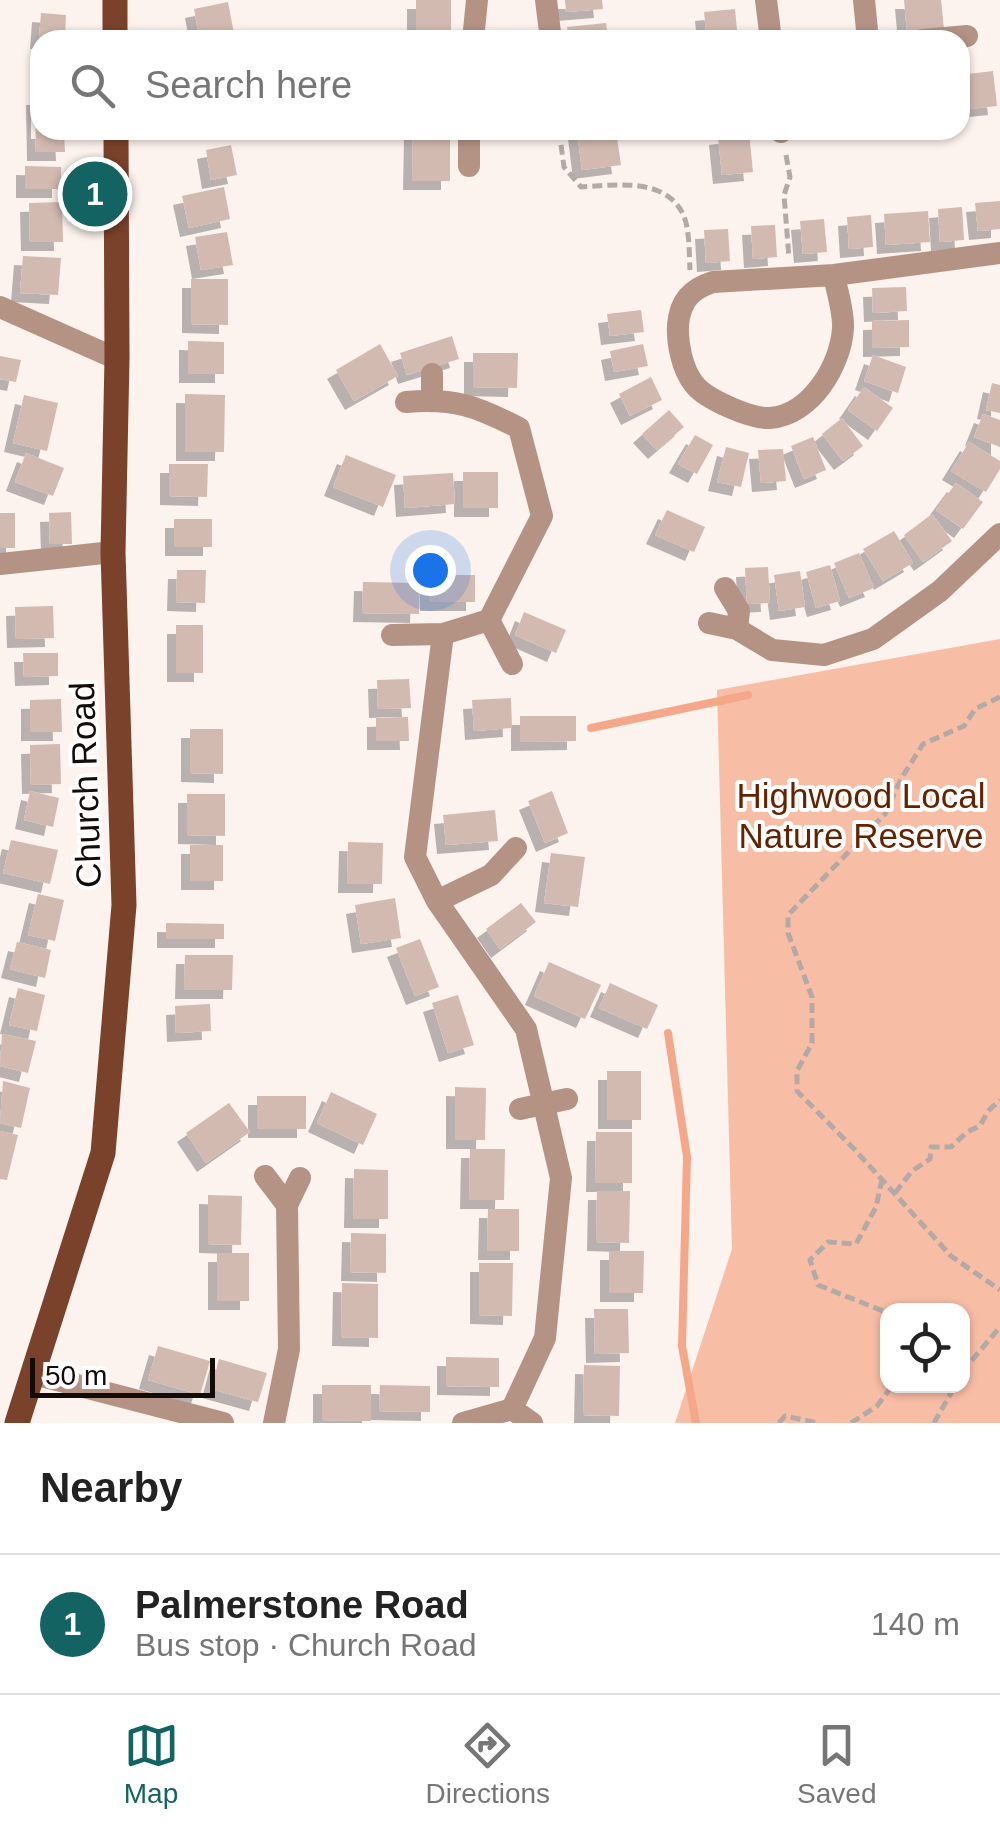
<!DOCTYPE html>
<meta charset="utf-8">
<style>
:root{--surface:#fff;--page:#f6f6f6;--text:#222;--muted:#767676;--line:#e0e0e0;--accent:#136362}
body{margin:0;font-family:Arial,sans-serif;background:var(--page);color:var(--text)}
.controls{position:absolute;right:30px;bottom:30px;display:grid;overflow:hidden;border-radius:20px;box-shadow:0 2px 8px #0004}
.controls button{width:90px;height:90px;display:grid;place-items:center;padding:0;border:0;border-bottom:2px solid var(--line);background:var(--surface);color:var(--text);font:50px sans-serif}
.scale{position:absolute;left:30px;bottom:25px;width:185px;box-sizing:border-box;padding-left:10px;border:5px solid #130b08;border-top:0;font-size:28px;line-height:35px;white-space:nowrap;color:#130b08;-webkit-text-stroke:8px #fff;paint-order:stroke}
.you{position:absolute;left:430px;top:570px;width:35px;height:35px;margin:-25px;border:8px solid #fff;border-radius:50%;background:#1a73e8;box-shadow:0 0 0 15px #1a73e833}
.badge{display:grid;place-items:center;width:65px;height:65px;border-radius:50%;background:var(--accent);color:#fff;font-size:32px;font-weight:700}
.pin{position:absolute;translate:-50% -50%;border:5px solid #fff;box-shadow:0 2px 10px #0006}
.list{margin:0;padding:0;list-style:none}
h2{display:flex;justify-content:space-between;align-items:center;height:130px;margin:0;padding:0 40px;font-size:42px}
h2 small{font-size:32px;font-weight:400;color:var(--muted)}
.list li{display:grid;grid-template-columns:65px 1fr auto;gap:30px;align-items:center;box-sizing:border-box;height:140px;padding:0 40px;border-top:2px solid var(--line)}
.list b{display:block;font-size:38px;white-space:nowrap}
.list p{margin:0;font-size:32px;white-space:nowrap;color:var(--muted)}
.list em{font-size:32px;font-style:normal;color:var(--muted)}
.icon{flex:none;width:55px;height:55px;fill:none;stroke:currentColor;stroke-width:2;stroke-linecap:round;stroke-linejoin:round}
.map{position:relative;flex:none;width:1000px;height:1423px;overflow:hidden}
.search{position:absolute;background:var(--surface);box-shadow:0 2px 8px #0004;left:30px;right:30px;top:30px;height:110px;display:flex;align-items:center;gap:25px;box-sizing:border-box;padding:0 35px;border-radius:30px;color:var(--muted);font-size:38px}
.sheet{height:270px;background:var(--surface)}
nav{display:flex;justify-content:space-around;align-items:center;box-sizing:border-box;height:140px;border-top:2px solid var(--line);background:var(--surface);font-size:28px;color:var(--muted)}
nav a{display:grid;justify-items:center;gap:5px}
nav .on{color:var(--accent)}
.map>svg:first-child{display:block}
.green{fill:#f8bda5;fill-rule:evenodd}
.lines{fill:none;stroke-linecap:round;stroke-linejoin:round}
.stream{stroke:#f5a889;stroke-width:8}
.building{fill:#d2bab1;filter:url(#shadow)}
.path{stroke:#b3a9a6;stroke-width:5;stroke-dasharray:10 5;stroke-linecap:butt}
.minor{stroke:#b49385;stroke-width:22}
.major{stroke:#7a422a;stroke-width:25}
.labels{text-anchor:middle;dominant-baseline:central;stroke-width:8;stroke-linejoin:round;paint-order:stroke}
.street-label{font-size:35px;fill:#130b08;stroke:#fff}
.park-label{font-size:35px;fill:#642200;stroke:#fff}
</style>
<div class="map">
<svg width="1000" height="1423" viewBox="0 0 1000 1423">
<defs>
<filter id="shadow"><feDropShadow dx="-9" dy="9" stdDeviation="0" flood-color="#0004"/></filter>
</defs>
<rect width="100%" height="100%" fill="#fcf2ee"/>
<!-- green -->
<path class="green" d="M1000 639V1423H675L732 1249 717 690ZM888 1310H962V1386H888Z"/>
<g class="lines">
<!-- stream -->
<path class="stream" d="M591 728 748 695
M668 1033 687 1157 682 1346 696 1423"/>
</g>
<!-- building -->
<path class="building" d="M416 0H451V39L416 40Z
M565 0H602L603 9 566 12Z
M904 0H941L944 29 907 32Z
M228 2 235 39 200 40 194 9Z
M735 9 738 40H707L704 12Z
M41 13 66 15 65 40H39Z
M606 23 608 40H569L567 27Z
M993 71 997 106 960 110V75Z
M35 96H40V130H64L65 152H36Z
M413 130 450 131V181H412Z
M577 130H616L621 165 582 170Z
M749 132 753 172 722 175 718 136Z
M231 145 237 175 211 180 206 150Z
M25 166 61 167V189H25Z
M224 187 230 219 189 228 182 196Z
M1000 201V229L978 231 975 203Z
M62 202 63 242H30L29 203Z
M962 207 964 240 940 242 938 209Z
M928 211 930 242 886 245 884 214Z
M871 215 873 247 849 249 847 217Z
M824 219 827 252 803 254 800 221Z
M775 225 777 257 753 259 751 226Z
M728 229 730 261 706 263 704 230Z
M227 232 233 265 201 270 195 237Z
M23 256 61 258 58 295 20 293Z
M191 279H228V325L191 324Z
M906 287 907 311 873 313 872 288Z
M641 310 644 332 610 336 607 314Z
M909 320V347L872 348V321Z
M452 336 459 359 407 375 400 353Z
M188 341 224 342V374H188Z
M380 344 398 376 354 401 336 370Z
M643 344 648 366 614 372 610 351Z
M473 353H518L517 388 473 387Z
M873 355 906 367 898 393 864 381Z
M0 356 21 360 16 382 0 379Z
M651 377 662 400 630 416 619 394Z
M992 383 1000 385V413L986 410Z
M864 387 893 408 877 431 848 410Z
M185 394 225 395 224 452H185Z
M24 395 58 403 47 451 13 443Z
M669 410 684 427 657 450 642 434Z
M983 414 1000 420V447L974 437Z
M842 418 863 446 843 461 822 434Z
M695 435 713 445 697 474 678 464Z
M813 437 826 470 804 479 791 446Z
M969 442 1000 461V469L986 492 951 471Z
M726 447 749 453 741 487 717 482Z
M783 449 786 481 761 483 758 450Z
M26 453 64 468 53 496 15 482Z
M346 455 396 475 383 507 333 487Z
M169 464H208L207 497 169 496Z
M463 472H498V508H463Z
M453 473 455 504 405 508 403 476Z
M956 483 983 502 963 529 936 510Z
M667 510 705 527 694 552 655 535Z
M71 512 72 544H50L49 513Z
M0 513H15V548H0Z
M932 514 952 541 923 562 904 535Z
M174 519H212V547H174Z
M894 531 913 563 883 581 863 549Z
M859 553 874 588 849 598 834 563Z
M830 565 840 601 816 608 806 572Z
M768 567 770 603 747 604 745 568Z
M177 570H206L205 603 176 602Z
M800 571 805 607 779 611 774 575Z
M429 575H475V602H429Z
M363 582 420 583 419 614 362 613Z
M53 606 54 638 16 639 15 607Z
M524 612 566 630 556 653 515 635Z
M176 625H203V673H176Z
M23 653H58V676L24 677Z
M409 679 411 708 378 709 377 680Z
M511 698 512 728 474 731 472 700Z
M61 699 62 732H30V700Z
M520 716H576V741L520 742Z
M408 717 409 741H376V718Z
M190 729H223V774L190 773Z
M60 744 61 784 31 785 30 745Z
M30 791 59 798 53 827 24 820Z
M552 791 568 833 545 843 528 801Z
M187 794H225V836L187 835Z
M495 810 498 841 446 845 443 815Z
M11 840 58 850 50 884 3 873Z
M348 842 383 843 382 884H347Z
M190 845H223V881H190Z
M551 853 585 857 578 907 544 903Z
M38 894 64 900 55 941 28 935Z
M395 898 401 938 361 944 355 905Z
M521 903 536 922 500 949 486 929Z
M166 923 224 924V939H166Z
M420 939 439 987 415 996 396 948Z
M17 942 51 950 45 978 10 969Z
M185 955H233L232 990H184Z
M549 962 601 985 585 1019 534 996Z
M610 983 658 1005 647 1029 599 1008Z
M18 988 45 995 37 1031 9 1025Z
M458 995 474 1045 448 1053 432 1003Z
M210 1004 211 1031 176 1033 175 1006Z
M2 1034 36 1041 28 1073 0 1066Z
M607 1071H641V1120H607Z
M3 1081 30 1088 21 1128 0 1123Z
M455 1087 486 1088 485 1140H455Z
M331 1092 377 1114 363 1145 317 1123Z
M257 1096H306V1129H257Z
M229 1103 250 1132 206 1163 186 1133Z
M0 1131 18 1135 7 1180 0 1179Z
M596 1132H632V1183H595Z
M470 1149H505L504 1200H469Z
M354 1169 388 1170V1219H353Z
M597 1191H630L629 1243 596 1242Z
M208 1195 242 1196 241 1245 208 1244Z
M488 1209H519V1251H487Z
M351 1233 386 1234V1273L350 1272Z
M609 1251H644L643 1293H609Z
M217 1253H249V1301H217Z
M479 1263H513L512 1316 479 1315Z
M342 1283 378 1284V1338L341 1337Z
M594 1309H628L629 1353 595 1354Z
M158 1346 210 1361 200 1395 148 1380Z
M446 1357 499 1358V1387L446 1386Z
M219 1359 267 1373 258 1402 211 1389Z
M584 1365 620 1366 619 1416 583 1415Z
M322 1385H371V1421L322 1420Z
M380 1385 430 1386V1412L379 1411Z"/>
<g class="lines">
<!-- path -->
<path class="path" d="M559 130 564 167 581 187C615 185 665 177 683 214 690 229 689 254 690 270
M786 155 790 177 784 195 789 258
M1000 697 975 709 964 726 923 744 901 779 885 814 788 915V933L812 997V1043L797 1071V1091L856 1151 951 1256 1000 1290
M882 1179 876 1207 856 1244 828 1242 810 1260 818 1285 888 1313
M895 1193 912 1171 930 1159 931 1147H951L967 1132 980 1126 988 1111 1000 1100
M962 1372 1000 1327
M779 1423 785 1416 818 1423
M851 1423 877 1406 892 1386
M934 1423 955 1386"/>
<!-- minor -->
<path class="minor" d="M546 0 551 40
M766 0 771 40
M864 0 868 40
M473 40 477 0
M922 40 967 36
M781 130V132
M469 166V130
M834 275C837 292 844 312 843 328 841 365 811 415 770 418 751 419 705 399 694 384 682 369 677 343 678 325 680 301 691 289 713 282L834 275 1000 253
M0 307 117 359
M432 374V400
M406 402C455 398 476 406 519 428L542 516 489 620 443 634 415 857 437 901 526 1029 561 1178 545 1338 512 1409
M0 564 113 552
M725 588 739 611 737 629 772 650 824 655 873 639 940 591 1000 534
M489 620 512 664
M709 623 737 629
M392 635 443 634
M437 901 491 875 516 848
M520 1109 567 1099
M265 1176 287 1205 289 1349 274 1423
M287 1205 300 1178
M34 1374 223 1423
M463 1423 512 1409 532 1423"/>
<!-- major -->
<path class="major" d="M115 0V40
M17 1423 103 1153 124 905 113 552 117 359 116 130"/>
</g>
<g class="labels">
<!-- street labels -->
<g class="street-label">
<text transform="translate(85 785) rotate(-92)">Church Road</text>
</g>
<!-- park labels -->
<g class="park-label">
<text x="861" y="795">Highwood Local<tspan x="861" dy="40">Nature Reserve</tspan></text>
</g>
</g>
</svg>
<div class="controls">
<button><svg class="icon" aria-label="locate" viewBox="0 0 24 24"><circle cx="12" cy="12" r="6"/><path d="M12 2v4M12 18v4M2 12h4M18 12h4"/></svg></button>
</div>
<div class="scale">50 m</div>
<div class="you"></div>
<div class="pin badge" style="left:95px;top:194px">1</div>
<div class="search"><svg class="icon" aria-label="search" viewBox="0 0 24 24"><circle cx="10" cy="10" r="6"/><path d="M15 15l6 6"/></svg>Search here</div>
</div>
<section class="sheet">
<h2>Nearby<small></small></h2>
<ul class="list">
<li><span class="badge">1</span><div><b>Palmerstone Road</b><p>Bus stop · Church Road</p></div><em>140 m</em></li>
</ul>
</section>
<nav>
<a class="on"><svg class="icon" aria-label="map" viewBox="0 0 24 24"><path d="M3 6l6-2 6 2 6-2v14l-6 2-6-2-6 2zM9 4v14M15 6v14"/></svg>Map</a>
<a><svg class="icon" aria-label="directions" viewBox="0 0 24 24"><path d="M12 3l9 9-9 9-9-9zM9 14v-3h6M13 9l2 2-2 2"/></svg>Directions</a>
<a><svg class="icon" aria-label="saved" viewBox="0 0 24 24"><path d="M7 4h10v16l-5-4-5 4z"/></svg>Saved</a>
</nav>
